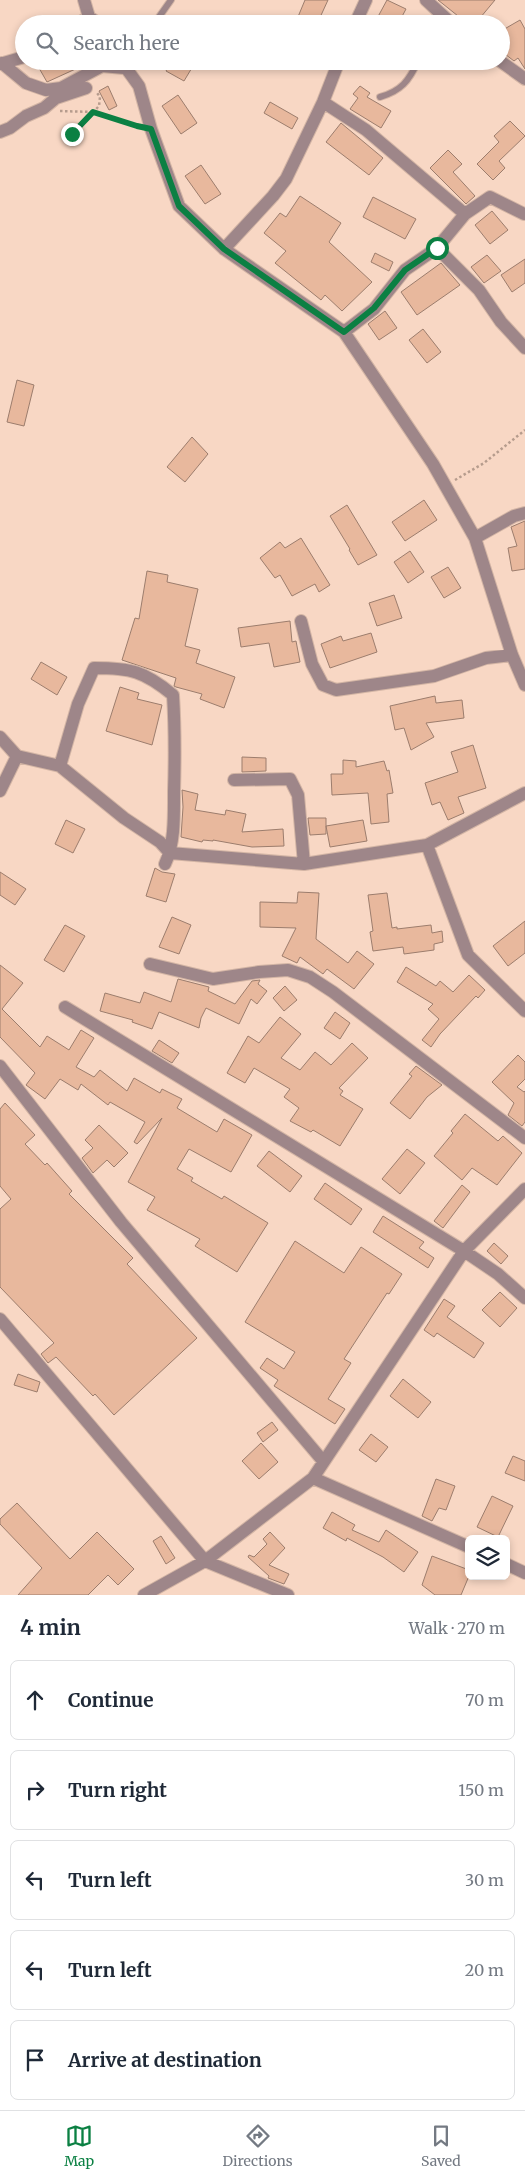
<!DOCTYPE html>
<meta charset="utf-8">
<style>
:root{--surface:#fff;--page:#f6f6f7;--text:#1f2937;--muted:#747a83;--line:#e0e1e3;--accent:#0b8043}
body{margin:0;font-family:Merriweather,serif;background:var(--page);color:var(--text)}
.controls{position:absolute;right:15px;bottom:15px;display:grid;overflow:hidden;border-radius:8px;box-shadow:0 2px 8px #0003}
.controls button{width:45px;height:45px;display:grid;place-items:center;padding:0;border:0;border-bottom:1px solid var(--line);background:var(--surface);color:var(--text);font:25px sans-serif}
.stop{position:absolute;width:15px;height:15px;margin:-11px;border:4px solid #0b8043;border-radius:50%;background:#fff}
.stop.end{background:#0b8043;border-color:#fff;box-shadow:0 1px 5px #0008}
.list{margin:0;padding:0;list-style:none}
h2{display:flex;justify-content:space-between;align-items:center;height:65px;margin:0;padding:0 20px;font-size:21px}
h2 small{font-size:16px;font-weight:400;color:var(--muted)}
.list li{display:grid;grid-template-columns:32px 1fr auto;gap:15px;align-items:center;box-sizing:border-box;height:80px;margin:0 10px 10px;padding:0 10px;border:1px solid var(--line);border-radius:8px}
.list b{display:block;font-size:19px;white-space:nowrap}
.list em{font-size:16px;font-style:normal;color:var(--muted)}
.icon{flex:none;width:28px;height:28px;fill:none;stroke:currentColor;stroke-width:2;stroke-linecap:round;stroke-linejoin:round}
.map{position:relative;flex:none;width:525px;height:1595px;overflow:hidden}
.search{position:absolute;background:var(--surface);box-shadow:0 2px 8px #0003;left:15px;right:15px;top:15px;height:55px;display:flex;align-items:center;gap:12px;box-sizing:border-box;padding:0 18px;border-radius:28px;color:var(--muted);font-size:19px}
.sheet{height:515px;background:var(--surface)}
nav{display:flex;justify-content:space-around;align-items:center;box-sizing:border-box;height:70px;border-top:1px solid var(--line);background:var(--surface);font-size:14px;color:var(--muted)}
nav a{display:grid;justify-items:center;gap:2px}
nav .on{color:var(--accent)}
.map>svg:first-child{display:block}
.building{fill:#e8b89d;stroke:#9c7d6d}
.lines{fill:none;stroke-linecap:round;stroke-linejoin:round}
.lane-casing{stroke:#d3b5a5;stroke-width:8}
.street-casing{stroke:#d3b5a5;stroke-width:14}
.path{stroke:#b69c8d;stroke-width:2.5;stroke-dasharray:2.5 2.5;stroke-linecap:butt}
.lane{stroke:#9e8689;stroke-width:6}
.street{stroke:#9e8689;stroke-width:12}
.route{stroke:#0b8043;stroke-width:6}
</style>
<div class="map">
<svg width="525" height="1595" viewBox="0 0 525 1595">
<rect width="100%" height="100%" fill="#f8d7c4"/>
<!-- building -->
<path class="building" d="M305 0H328L317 24H295Z
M387 0 406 9 398 24H374Z
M438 0H495L475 24H468Z
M520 20 525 29V69L518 58 514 61 501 51 508 46 501 31Z
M35 61H93L47 82Z
M172 61H196L184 81 166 71Z
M108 86 117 106 109 110 99 91Z
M360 86 370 93 367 97 391 111 381 128 350 109 358 98 353 94Z
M178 95 197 123 181 134 162 106Z
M270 102 298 118 292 129 264 113Z
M510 121 525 136 499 161 505 168 493 180 477 164 499 142 494 136Z
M341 123 383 158 369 175 326 142Z
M448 150 462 164 453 172 475 196 466 204 430 168Z
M201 165 221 194 205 204 185 176Z
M300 196 341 223 329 242 372 282 342 311 325 295 321 300 275 263 286 251 264 233 280 213 286 217Z
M373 197 416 219 405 239 363 217Z
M492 211 508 230 490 244 475 225Z
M375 253 393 262 389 271 371 262Z
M487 255 501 271 484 283 471 267Z
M525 259V283L512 292 501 275Z
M441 263 460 285 417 315 401 292Z
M385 311 397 328 379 340 368 324Z
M423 329 441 352 427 363 409 340Z
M17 380 34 385 24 426 7 422Z
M192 437 208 454 185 482 167 467Z
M424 500 437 520 405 541 392 522Z
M347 505 377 555 358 565 349 550 350 549 330 516Z
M525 521V569L512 571 508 548 517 546 511 527Z
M301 538 330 585 319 592 315 584 292 596 280 575 275 578 260 558 280 542 285 548Z
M410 551 424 572 408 583 394 562Z
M448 567 461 588 444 598 431 577Z
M147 571 168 575 167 582 198 589 185 646 200 650 196 663 235 677 224 708 200 699 202 694 176 687 174 686 176 678 122 660 135 618 139 619Z
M394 595 402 618 377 626 369 603Z
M290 621 292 642 296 641 300 662 274 667 269 643 241 647 238 628Z
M371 633 377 652 330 668 321 644 341 636 343 641Z
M41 662 67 677 57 695 31 679Z
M120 687 139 693 137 699 162 705 152 745 106 731Z
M435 696 436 703 462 700 464 718 426 723 434 737 411 750 404 728 395 730 390 706Z
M473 745 486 788 458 797 464 813 448 820 440 802 432 805 425 783 458 772 451 752Z
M242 757 266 758V771L242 772Z
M343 760 356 761V767L384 761 387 771 389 770 393 793 387 794 389 822 371 824 368 793 332 795 331 774H343Z
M182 790 198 794 195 810 225 815 226 810 246 814 242 832 283 829 284 846 252 847 213 840V841L203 840 202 842 181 837 183 807Z
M308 818H326V834L310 835Z
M66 820 85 829 73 853 55 844Z
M363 820 367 841 330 847 326 826Z
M155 868 162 872 175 874 166 902 146 896Z
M0 872 26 889 15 905 0 895Z
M298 892 319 893 316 939 348 963 357 951 374 964 354 989 327 969 323 974 300 957 297 963 282 956 296 928 260 927V902L297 903Z
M387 893 392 928 397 927V929L431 925 432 933 442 931 443 942 434 944V950L404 954 403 947 373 951 370 932 373 931 368 895Z
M172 917 191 925 179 954 159 947Z
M525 921V953L508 966 493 946Z
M65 925 85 936 64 972 44 960Z
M0 965 23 983 2 1009 40 1047 47 1036 69 1050 81 1030 94 1038 76 1067 94 1077 100 1070 127 1091 134 1078 160 1093 162 1089 182 1099 177 1108 217 1132 224 1119 252 1135 231 1172 189 1149 177 1169 193 1178 191 1181 222 1199 224 1196 268 1223 237 1272 195 1246 200 1239 147 1210 155 1197 128 1182 162 1118 137 1144 134 1142 145 1122 110 1102 108 1105 81 1084 78 1090 60 1079 45 1099 26 1085 35 1073 0 1037Z
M406 967 436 986 440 981 453 992 469 975 485 990 478 998 476 996 440 1034 431 1047 422 1040 439 1019 428 1009 433 1004 397 982Z
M178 979 209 987 208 991 235 1004 252 981 260 980 258 984 267 991 257 1004 251 999 239 1024 206 1008 201 1018 199 1028 159 1012 152 1029 132 1022 133 1020 100 1011 105 993 140 1003 144 992 171 1002Z
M285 986 297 1000 284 1011 273 998Z
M335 1012 350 1023 340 1039 324 1028Z
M280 1017 301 1034 281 1058 300 1070 315 1052 331 1065 352 1043 368 1058 339 1088 343 1091 340 1095 363 1109 340 1146 313 1130 311 1132 290 1121 299 1108 284 1097 290 1089 254 1068 245 1083 227 1073 248 1036 259 1043Z
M159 1040 179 1053 172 1063 152 1051Z
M518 1055 525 1062V1079L517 1087 524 1092 525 1091V1122L522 1126 508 1115 514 1103 492 1082Z
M416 1066 442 1085 427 1097 410 1119 390 1103 412 1076 409 1074Z
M5 1103 35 1135 25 1144 45 1165 47 1163 72 1191 69 1194 133 1258 127 1264 197 1338 114 1415 95 1394 93 1396 56 1357 48 1363 41 1354 54 1343 0 1287V1209L11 1199 0 1186V1109Z
M465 1114 498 1141 503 1136 522 1153 497 1185 472 1168 462 1180 434 1156 453 1133 451 1131Z
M99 1125 128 1153 114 1167 107 1160 93 1173 82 1158 93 1148 85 1140Z
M407 1149 425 1163 400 1194 382 1179Z
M269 1151 302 1176 290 1192 257 1166Z
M325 1183 362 1209 351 1225 314 1199Z
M462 1185 470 1192 443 1228 434 1221Z
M383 1216 424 1242 419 1248 434 1258 428 1268 373 1232Z
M295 1241 344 1273 361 1247 402 1274 389 1294 387 1293 344 1359 351 1363 328 1399 345 1409 335 1424 274 1386 278 1380 260 1368 267 1358 284 1369 295 1352 245 1322Z
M494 1243 508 1256 501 1264 487 1251Z
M500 1292 517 1308 500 1327 482 1310Z
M444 1299 455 1306 447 1317 484 1343 474 1358 437 1333 434 1337 424 1330Z
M18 1374 40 1382 37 1392 14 1385Z
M403 1379 431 1402 418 1418 390 1396Z
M272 1422 278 1430 263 1442 257 1433Z
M371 1434 388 1447 376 1462 359 1450Z
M261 1443 278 1462 259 1479 242 1461Z
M513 1456 525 1461V1481L505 1473Z
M436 1479 455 1486 446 1510 439 1508 432 1521 422 1516Z
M492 1496 513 1506 498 1537 477 1527Z
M17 1503 70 1559 97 1532 134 1569 118 1585 108 1575 88 1595H18L42 1568 0 1524V1519Z
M332 1512 355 1525 352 1530 379 1542 386 1530 418 1552 404 1572 383 1557 347 1538 346 1541 323 1528Z
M270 1532 285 1548 269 1565 289 1574 284 1584 268 1578 269 1576 248 1557 249 1555 254 1557 267 1544 263 1539Z
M161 1536 175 1558 166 1564 153 1541Z
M432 1556 469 1570V1576L461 1595H435L422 1585Z"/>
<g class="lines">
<defs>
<path id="lane" d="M154 24 171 0
M380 97C401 91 409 81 418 61"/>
<path id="street" d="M84 0 89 17 99 24
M426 0 452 24
M77 24 89 17
M355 24 366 0
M121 61 139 86 151 129 179 206 224 249 344 332 433 464 475 538 512 655 525 685
M500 61 525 79
M2 63 26 83 46 90 61 88 102 66 124 68
M0 64 24 57
M323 102 366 130 465 214
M0 132 10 128 26 116 44 108 56 98 86 88
M437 248 479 290 501 322 525 348
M224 249 273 196 286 179 323 102 339 61
M344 332 374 309 405 270 437 248 465 214 490 197 524 214
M475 538 514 516 525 513
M301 621 312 664 323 685 336 690 434 676 486 658 512 655
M0 737 17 756 60 766 124 818 160 842 170 853 304 864 427 845 525 793
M60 766 78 704 94 668C131 668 144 671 173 695 175 727 175 759 174 792 174 815 175 843 165 864
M234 780 290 779 298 795 304 864
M0 791 17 756
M427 845 468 955 525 1011
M150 964 213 979 259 972 288 970 310 977 333 992 525 1138
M65 1007 464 1251 498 1274 525 1298
M0 1066 121 1222 323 1461
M0 1319 205 1561 288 1595
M313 1478 469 1547
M506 1564 525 1573
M144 1595 205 1561 313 1478 464 1251 525 1189"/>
</defs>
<!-- lane casing -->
<use href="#lane" class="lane-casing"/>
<!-- street casing -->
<use href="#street" class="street-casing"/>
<!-- path -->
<path class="path" d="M60 111 93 112 137 126
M72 134 99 106 100 97 97 93
M455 480 484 463 525 430"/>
<!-- lane -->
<use href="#lane" class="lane"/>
<!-- street -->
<use href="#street" class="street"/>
</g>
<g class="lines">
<!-- route -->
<path class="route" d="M72 134 93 112 137 126 151 129 179 206 224 249 344 332 374 308 405 270 437 248"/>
</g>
</svg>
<div class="controls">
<button><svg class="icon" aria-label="layers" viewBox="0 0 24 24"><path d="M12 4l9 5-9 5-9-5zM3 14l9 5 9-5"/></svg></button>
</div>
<div class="stop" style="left:437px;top:248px"></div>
<div class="stop end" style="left:72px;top:134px"></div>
<div class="search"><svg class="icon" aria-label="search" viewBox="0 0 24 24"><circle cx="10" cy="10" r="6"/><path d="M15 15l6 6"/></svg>Search here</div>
</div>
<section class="sheet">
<h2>4 min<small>Walk · 270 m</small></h2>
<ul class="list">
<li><svg class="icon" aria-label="ahead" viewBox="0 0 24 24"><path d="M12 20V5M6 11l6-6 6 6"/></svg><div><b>Continue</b></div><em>70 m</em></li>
<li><svg class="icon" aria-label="right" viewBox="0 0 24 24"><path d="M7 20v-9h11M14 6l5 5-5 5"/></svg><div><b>Turn right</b></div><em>150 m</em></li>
<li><svg class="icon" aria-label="left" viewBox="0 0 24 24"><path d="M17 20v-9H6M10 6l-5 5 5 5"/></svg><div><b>Turn left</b></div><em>30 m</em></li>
<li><svg class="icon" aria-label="left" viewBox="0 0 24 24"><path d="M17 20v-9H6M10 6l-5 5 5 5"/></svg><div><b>Turn left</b></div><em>20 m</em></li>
<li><svg class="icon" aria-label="arrive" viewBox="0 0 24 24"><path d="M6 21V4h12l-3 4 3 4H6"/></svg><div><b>Arrive at destination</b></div></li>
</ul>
</section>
<nav>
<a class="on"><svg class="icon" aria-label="map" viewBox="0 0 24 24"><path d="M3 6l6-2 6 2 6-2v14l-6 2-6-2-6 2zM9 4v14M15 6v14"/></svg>Map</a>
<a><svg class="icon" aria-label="directions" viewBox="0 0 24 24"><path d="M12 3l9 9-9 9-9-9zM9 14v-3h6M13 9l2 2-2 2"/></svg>Directions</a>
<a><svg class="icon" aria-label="saved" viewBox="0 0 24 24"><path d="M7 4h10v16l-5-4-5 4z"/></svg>Saved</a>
</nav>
